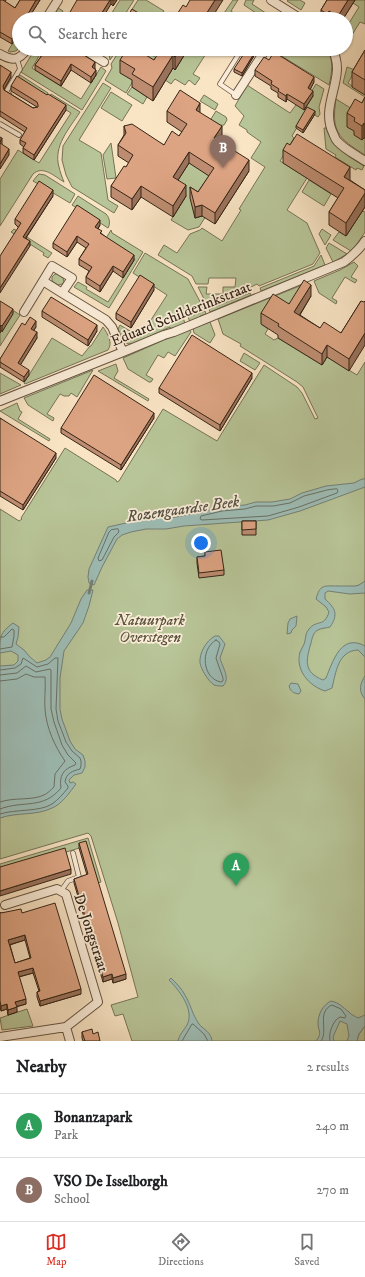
<!DOCTYPE html>
<style>
:root{--surface:#fff;--page:#f6f6f6;--text:#202124;--muted:#757577;--line:#e0e0e0;--accent:#d93025}
body{margin:0;font-family:"IM FELL DW Pica",serif;background:var(--page);color:var(--text)}
.you{position:absolute;left:201px;top:543px;width:14px;height:14px;margin:-10px;border:3px solid #fff;border-radius:50%;background:#1a73e8;box-shadow:0 0 0 6px #1a73e833}
.badge{display:grid;place-items:center;width:26px;height:26px;border-radius:50%;background:var(--accent);color:#fff;font-size:13px;font-weight:700}
.pin{position:absolute;translate:-50% -33px;filter:drop-shadow(0 1px 2px #0008)}
.pin::after{content:'';position:absolute;top:21px;width:14px;height:12px;background:inherit;clip-path:polygon(0 0,100% 0,50% 100%)}
.list{margin:0;padding:0;list-style:none}
h2{display:flex;justify-content:space-between;align-items:center;height:52px;margin:0;padding:0 16px;font-size:17px}
h2 small{font-size:13px;font-weight:400;color:var(--muted)}
.list li{display:grid;grid-template-columns:26px 1fr auto;gap:12px;align-items:center;box-sizing:border-box;height:64px;padding:0 16px;border-top:1px solid var(--line)}
.list b{display:block;font-size:15px;white-space:nowrap}
.list p{margin:0;font-size:13px;white-space:nowrap;color:var(--muted)}
.list em{font-size:13px;font-style:normal;color:var(--muted)}
.icon{flex:none;width:22px;height:22px;fill:none;stroke:currentColor;stroke-width:2;stroke-linecap:round;stroke-linejoin:round}
.map{position:relative;flex:none;width:365px;height:1041px;overflow:hidden}
.search{position:absolute;background:var(--surface);box-shadow:0 1px 3px #0004;left:12px;right:12px;top:12px;height:44px;display:flex;align-items:center;gap:10px;box-sizing:border-box;padding:0 14px;border-radius:22px;color:var(--muted);font-size:15px}
.sheet{height:180px;background:var(--surface)}
nav{display:flex;justify-content:space-around;align-items:center;box-sizing:border-box;height:56px;border-top:1px solid var(--line);background:var(--surface);font-size:11px;color:var(--muted)}
nav a{display:grid;justify-items:center;gap:2px}
nav .on{color:var(--accent)}
.map>svg:first-child{display:block}
.green{fill:#b8c598;stroke:#767457}
.water{fill:#9ebeb7;stroke:#748077}
.lines{fill:none;stroke-linecap:round;stroke-linejoin:round}
.shore{stroke:#697166;stroke-width:1}
.stream{stroke:#748077;stroke-width:3}
.lane-casing{stroke:#655442;stroke-width:5.5}
.street-casing{stroke:#655442;stroke-width:10}
.lane{stroke:#fbedd9;stroke-width:4}
.street{stroke:#fbedd9;stroke-width:8}
.wall{fill:#be8d71;stroke:#342416;fill-rule:evenodd}
.shaded-wall{fill:#9b735c;stroke:#342416}
.building{fill:#dda483;stroke:#342416;fill-rule:evenodd}
.labels{text-anchor:middle;dominant-baseline:central;stroke-width:3.5;stroke-linejoin:round;paint-order:stroke}
.street-label{font-size:15px;fill:#342416;stroke:#fbedd9}
.park-label{font-size:15px;font-style:italic;fill:#5c543d;stroke:#fbedd9}
.water-label{font-size:16px;font-style:italic;fill:#545246;stroke:#fbedd9}
</style>
<div class="map">
<svg width="365" height="1041" viewBox="0 0 365 1041">
<rect width="100%" height="100%" fill="#f9e4c4"/>
<filter id="stains"><feTurbulence type="fractalNoise" baseFrequency=".005" numOctaves="4"/><feColorMatrix values="0 0 0 0 .2 0 0 0 0 .09 0 0 0 0 .02 0 0 0 .5 -.17"/></filter>
<radialGradient id="worn" r=".72"><stop offset=".6" stop-color="#630" stop-opacity="0"/><stop offset="1" stop-color="#630" stop-opacity=".3"/></radialGradient>
<!-- green -->
<path class="green" d="M120 0H134L122 19H108Z
M138 0H146L164 11 159 19H143L133 12 128 19H126Z
M233 0H238L231 11 238 16 237 19H220Z
M246 0H254L252 4 275 19H265L244 5Z
M288 0H300L305 3 301 10 287 1Z
M353 0H365V24L360 22 347 43 346 42V28L359 7 353 3Z
M58 8 63 11 58 19H51Z
M19 33V48L16 51 10 52 8 51Z
M35 49H43L32 68 81 99 101 67 106 71 82 110 21 72Z
M108 49H142L168 65 183 49H209L193 74 200 78 195 85 189 80 185 85 175 79 171 84 161 77 133 81 126 93 105 80 112 68 111 64 118 53 116 51 110 60Z
M270 49H327C334 61 332 72 329 85Z
M347 67 355 70 348 83 352 86 365 78V97L343 83Z
M20 75 48 93 45 98 16 81Z
M103 83 111 88 79 140 101 153 108 200 118 206 114 213 72 187 66 175 62 160 63 146Z
M316 84 324 89 319 107 320 114 318 117 307 110 292 136 294 138 280 161 307 178 287 210 307 223 320 253 313 264 259 286 257 284 249 288 250 290 208 307 198 287H207L206 294H223V287H235L236 278H209L208 284H196L192 276 158 255 164 245 177 253 190 234 200 230 202 228 222 241 241 210 239 209 265 167 251 158 261 142 247 132V130L239 125 244 116 235 106 247 85 290 113 296 105 310 94Z
M132 87 147 97 143 104 127 94Z
M111 92 132 105 122 121 101 108Z
M51 94 80 112C69 129 53 146 59 167 60 172 62 177 64 182 54 176 43 165 33 174L0 226V179L18 150 39 163 71 113 48 99Z
M204 95 218 104 215 110 200 101Z
M336 99 357 112 365 128V155C338 138 331 132 336 99Z
M216 111 226 117 227 120 224 125 206 127Z
M324 128H326C334 149 347 155 364 166L362 170 357 168 356 170 335 157 336 155 326 149Z
M111 143 116 178 107 179 103 155Z
M193 156 220 183 206 216 199 227 188 230 171 220 186 196 168 180Z
M39 174 45 175 75 194 70 203 33 181 37 176Z
M309 180 331 194 324 206 302 192Z
M78 196 106 214C109 217 111 223 108 228L72 205Z
M362 211 365 212V232L357 244 351 251 333 240 339 232 346 236Z
M14 229 52 253 48 258 43 255 44 253 11 232Z
M322 229 331 235 325 245 319 234Z
M111 230 112 233 143 252 109 308 74 287 78 282 87 287 86 289 108 302 135 259 105 240Z
M329 243 347 254 333 262 326 248Z
M145 253 188 279 204 309 183 317 185 324 171 330 170 327 132 344C121 344 121 336 118 329L120 325 140 337 167 295 133 273Z
M321 255 325 265 261 291 260 288 314 266Z
M354 262 358 266 351 277 357 280 355 283 345 277 332 298 337 301 336 304 319 293 314 281 340 270Z
M55 274H57L63 278 64 282 62 284 58 285 52 281V277Z
M307 283 293 310 261 324 268 329 265 334 274 340 278 338 322 365 327 357 357 375 365 362V1023L355 1041H132L123 1014 115 1016 111 1005 138 997 118 923 91 836 88 833 0 859V509L19 521 22 519 21 518 65 448 116 480 117 482 119 481 163 409 217 441 264 365 297 387 302 393 315 419 318 418 303 387 297 382 240 346 241 344 223 334 218 319Z
M250 293 251 295 210 312 209 309Z
M14 311 20 315 0 346V333Z
M205 311 206 314 200 316 201 318 190 322 188 317Z
M210 322 215 335 210 343 194 333 193 328Z
M103 327C108 334 113 343 108 350L25 384 24 383 52 338 82 356 90 346H91Z
M189 329 191 332 175 356 168 352 164 358 158 355 146 375 153 379 151 382H149L128 369 123 358Z
M244 353 260 363 255 370 240 361Z
M116 364 118 371 114 378 149 399 148 401 98 371Z
M93 370 77 397 71 393 69 396H64L60 394 47 414 54 418 53 421 28 405 24 398Z
M0 373 21 385 0 394Z
M17 403 20 411 22 412 18 419 50 439 49 441 0 411Z
M88 838 101 882 98 883 86 846 0 872V864Z
M27 1009 33 1026 2 1030 0 1018Z
M365 1026V1041H357L359 1034Z"/>
<!-- water -->
<path class="water" d="M362 479H365V487L300 511 268 520 184 526 166 529H146L131 532 122 535 117 539 102 567 94 585 89 583 88 577 89 569 108 527 144 519 176 517 201 512 221 507 245 505 256 502H272L290 499 302 493 326 486 354 483Z
M365 581V593L350 594 328 591 325 593V599C335 608 339 614 330 627 327 628 321 628 318 630 313 632 312 639 311 643 306 660 303 672 323 680L326 678C333 661 341 633 365 646V657L358 650C338 651 336 672 332 688L325 691C309 686 295 670 300 652 301 649 303 647 304 644 306 639 305 633 309 629 317 619 324 628 329 612L326 607 316 599C320 584 324 586 338 586 344 586 350 586 355 586L359 585Z
M87 590H93L89 606 83 623 64 651 60 678V709L62 719 70 741 75 749 83 755 85 761V767L82 773 74 775 69 780 70 783 73 782 76 784C70 792 62 804 52 808 36 816 17 812 0 818V666L14 665 18 661V655L11 651 0 653C0 636 0 633 13 623L19 627 18 637 16 644 24 650 30 657 37 663 46 660 50 657 71 623 81 599Z
M297 616 296 626 292 630 291 633 287 634 288 623 290 619Z
M215 636H219L225 644 220 658C222 667 231 678 223 686 220 686 217 686 214 685 208 681 201 669 200 663 199 653 206 641 215 636Z
M365 676V699C358 691 360 684 365 676Z
M291 683 298 684 301 691 299 694C293 693 291 692 289 686Z
M171 978C176 983 182 989 185 995 191 1005 192 1014 199 1024 204 1030 211 1032 212 1041H178C179 1035 184 1030 187 1025 195 1010 179 990 169 980Z
M331 1001C340 1003 342 1007 349 1012 351 1015 355 1016 358 1018L365 1015V1026L359 1034 357 1041H347L349 1036 347 1024 340 1021 333 1037 334 1041H316C323 1032 318 1032 318 1023 318 1014 323 1005 331 1001Z"/>
<g class="lines">
<!-- shore -->
<path class="shore" d="M337 489 338 491 337 493 299 507 268 516 202 520 200 519 201 516 222 511 245 509 256 506H273L290 503 304 496 327 490Z
M118 529 119 532 114 537 102 560 99 561 98 558 109 532 111 530Z
M0 637H4L12 629 14 630V636L12 647 0 649
M216 640 219 642 220 644 216 658 223 678V681L221 682C203 679 199 650 216 640Z
M0 670 15 668 21 664 23 658 37 667 48 664 55 658H58L56 709 58 721 66 742 72 751 80 758 81 761V766L80 769C73 771 66 773 65 782L68 786V788C63 794 58 800 52 804 40 812 15 809 0 814
M0 675 17 673 26 666 36 672 50 669 51 670V709L54 722 62 745 68 755 76 763 75 765C63 769 59 776 61 788 43 810 23 800 0 809
M0 681 17 679 26 674 34 677H45C46 688 44 699 45 709 46 727 55 747 65 761L55 774 54 787C51 790 48 793 44 795 31 801 14 797 0 802
M182 1041 192 1024H193L204 1034 208 1041
M321 1041C329 1031 316 1012 332 1005L341 1009 346 1016 345 1018 340 1017C333 1020 328 1034 330 1041"/>
<!-- stream -->
<path class="stream" d="M89 593 92 581"/>
<defs>
<path id="lane" d="M9 94 6 92 20 69 17 59
M236 95 220 84 242 49
M0 124 19 135
M61 891 68 881 79 877 73 853"/>
<path id="street" d="M271 0 301 19
M46 19 58 0
M83 49 104 62
M332 49C348 77 319 104 333 133 334 135 335 139 337 141 344 149 356 155 365 161
M0 54C12 61 19 61 27 49
M236 95 266 49
M43 281 62 293
M24 312 52 266 72 278 62 293 106 320 112 327 123 352
M0 401 123 352 164 335 174 332 344 262C352 256 359 250 365 241
M66 1027 70 1041
M0 1037 66 1027 98 1002 66 894 57 889 5 905"/>
</defs>
<!-- lane casing -->
<use href="#lane" class="lane-casing"/>
<!-- street casing -->
<use href="#street" class="street-casing"/>
<!-- lane -->
<use href="#lane" class="lane"/>
<!-- street -->
<use href="#street" class="street"/>
</g>
<!-- wall -->
<path class="wall" d="M0 0H6L5 2 15 8 20 0H40L12 44 0 37Z
M77 0H117L113 6 111 4Z
M327 0H355L343 19H321V10Z
M40 49H74L95 68V69L96 75 91 83 71 70 61 86 35 70V65L42 55 40 54Z
M157 49H188L175 70 173 68 153 101 132 87V80L120 73V60H154L157 56Z
M365 50V95L352 87V72Z
M255 54 242 76 234 72V69Z
M269 60 314 82 310 89 313 96 304 110 287 99 286 102 278 97V93L271 89V86L255 76V70Z
M0 65 11 77 4 89V90L33 108 37 107 11 91V86L66 110 34 160 23 153V148L24 147 20 144V140L25 132 0 116Z
M365 97V138H364L362 140 354 135V131L347 127V113L362 103Z
M167 111 200 113 222 137 219 142 249 171 215 224 202 216 195 218 190 198V187L198 192 209 176 189 163 178 180 186 196 173 217 141 197 132 210 111 197V186L126 167 129 163 118 156V145L124 135V126L164 145 179 136 182 132 167 122Z
M315 114 303 133 296 128V126Z
M283 150 350 180 365 190V207L346 236 329 225V212L338 198 283 163Z
M53 196 26 238 30 246 18 227 15 224V219Z
M100 225 98 229 102 234 134 260 123 278 113 271 100 292 86 283V277L89 271 79 265V259L86 248 77 242 67 257 53 248V243Z
M154 290 131 328 116 319V313Z
M311 296 300 315 320 328 341 333 361 301 349 371 327 357 322 365 278 338V335L261 324V313Z
M42 311 97 331 88 346 42 317Z
M25 325 36 327 34 330 37 338 20 365 29 375 24 382 0 367V359Z
M252 378 220 431 159 393V388Z
M0 418 56 458 23 510 0 496Z
M154 418 121 470 61 433V428Z
M242 521H256V535H242Z
M205 552 224 570V575L199 578 197 563V557L205 556Z
M79 843 126 979 113 983 112 979 103 982 74 883V879L87 875 79 848Z
M0 912 1 913H22L81 994 40 1006 37 997V992L39 991 33 973 19 977 26 1004 16 1007 17 1012 8 1015 7 1009 1 1011 0 1006ZM25 940 30 958 15 963 10 945Z
M82 1032 93 1034 100 1041H83L82 1038Z"/>
<!-- shaded-wall -->
<path class="shaded-wall" d="M36 0H40L28 19H25Z
M110 0H111V4L102 19H98Z
M113 0H117L113 6Z
M215 0H223L211 19H203Z
M348 0H355L343 19H338V16Z
M329 11V19H327V14Z
M140 14V17L138 19H136Z
M19 28V33L12 44V39Z
M180 49H188L175 70V57Z
M255 52V54L242 76V73Z
M173 55V68L153 101V87Z
M95 62V68L92 73V67Z
M71 64V70L61 86V81Z
M96 70V75L91 83V77Z
M11 72V77L3 91V86Z
M314 77V82L308 94V88Z
M313 91V96L304 110V104Z
M287 94V99L286 102V96Z
M200 103V114L196 110Z
M66 105V110L34 160V155Z
M315 111V114L303 133V130Z
M364 123V138L362 140V126Z
M222 126V137L214 149V138Z
M2 138V144L0 147V142Z
M9 149V155L0 169V164Z
M189 152V163L173 188V177Z
M249 160V171L215 224V213Z
M350 167V181L344 177Z
M186 185V196L173 217V206Z
M141 186V197L132 210V199Z
M53 190V196L23 242V237Z
M365 193V207L346 236V223Z
M202 205V216L195 218V207Z
M100 220V225L95 233V227Z
M77 236V242L67 257V252Z
M30 241V246L0 293V288Z
M134 255V260L123 278V272Z
M113 266V271L100 292V286Z
M154 284V290L131 328V322Z
M311 285V296L294 324V312Z
M13 309V314L2 332V326Z
M36 321V327L31 334V329Z
M1 325V331L0 333V327Z
M97 325V331L88 346V340Z
M37 332V338L18 369V363Z
M365 333V345L349 371V359Z
M327 345V357L322 365V354Z
M29 370V375L24 382V377Z
M252 373V378L220 431V425Z
M154 413V418L121 470V465Z
M56 453V458L23 510V505Z
M71 869V874L0 896V891Z
M25 935V940L8 945V940Z
M33 968V973L18 977V972Z
M112 974V979L103 982V977Z
M126 974V979L113 983V978Z
M81 989V994L40 1006V1001Z
M26 999V1004L15 1007V1002Z
M7 1004V1009L1 1011V1006Z
M17 1007V1012L8 1015V1010Z"/>
<!-- building -->
<path class="building" d="M0 0H3L15 8 20 0H36L25 19H19V28L12 39 0 32Z
M77 0H110L98 19H66Z
M190 0H215L203 19H174L183 5 186 7Z
M327 0H348L338 16 329 11 327 14 321 10Z
M132 9 140 14 136 19H126Z
M41 49H74L95 62 92 67 96 70 91 77 71 64 61 81 35 65 45 51Z
M127 49H136L154 60 161 49H180L175 57 173 55 153 87 132 74 135 69 120 60Z
M247 49H251L255 52 242 73 234 69Z
M365 50V80L352 72Z
M274 52 314 77 308 88 313 91 304 104 287 94 286 96 278 91 279 89 271 84 272 81 255 70 264 57 269 60Z
M0 65 11 72 3 86 4 90 33 108 38 107V105L37 102 11 86 17 76 47 95 48 94 66 105 34 155 23 148 26 143 20 140 27 128 0 111Z
M180 90 200 103 196 110 222 126 214 138 249 160 215 213 202 205 195 207 190 187 198 192 214 168 189 152 173 177 186 185 173 206 141 186 132 199 111 186 124 166 126 167 133 155 118 145 126 133 124 126 132 124 164 145 172 131 179 136 187 124 167 111Z
M365 97V124L364 123 362 126 354 121 355 118 347 113 355 99 362 103Z
M307 107 315 111 303 130 296 126Z
M297 134 350 167 344 177 365 190V193L346 223 329 212 344 188 283 150 287 143 290 145Z
M0 137 2 138 0 142Z
M0 143 9 149 0 164Z
M39 181 53 190 23 237 30 241 0 288V256L21 223 15 219Z
M77 205 100 220 95 227 102 231 100 233 134 255 123 272 113 266 100 286 86 277 92 267 79 259 89 244 77 236 67 252 53 243Z
M140 275 154 284 131 322 116 313Z
M304 280 311 285 294 312 320 328 324 322 341 333 361 301 364 302 365 301V333L349 359 327 345 322 354 278 326 279 324 261 313 273 294 289 304Z
M51 297 97 325 88 340 42 311Z
M0 301 13 309 2 326 1 325 0 327Z
M30 317 36 321 31 329 37 332 18 363 29 370 24 377 0 362V359L22 323 25 325Z
M192 335 252 373 220 425 159 388Z
M94 375 154 413 121 465 61 428Z
M0 418 56 453 23 505 0 491Z
M242 521H256V529L242 530Z
M221 550 224 570 199 573 197 557 205 556V552Z
M86 841 126 974 113 978 112 974 103 977 74 879 88 874 79 843Z
M65 848 71 869 0 891V867Z
M55 903 81 989 40 1001 37 992 40 991 33 968 18 972 26 999 15 1002 17 1007 8 1010 7 1004 1 1006 0 1001V912L1 913 21 909 22 913ZM25 935 31 958 15 963 8 940Z
M92 1029 93 1034 98 1032 100 1041H85L82 1032Z"/>
<g class="labels">
<!-- street labels -->
<g class="street-label">
<text transform="translate(181 314) rotate(-22)">Eduard Schilderinkstraat</text>
<text transform="translate(91 933) rotate(72)">De Jongstraat</text>
</g>
<!-- park labels -->
<g class="park-label">
<text x="150" y="620">Natuurpark<tspan x="150" dy="17">Overstegen</tspan></text>
</g>
<!-- water labels -->
<g class="water-label">
<text transform="translate(183 509) rotate(-8)">Rozengaardse Beek</text>
</g>
</g>
<rect width="100%" height="100%" filter="url(#stains)"/>
<rect width="100%" height="100%" fill="url(#worn)"/>
</svg>
<div class="you"></div>
<div class="pin badge" style="left:236px;top:886px;background:#2e9e5b">A</div>
<div class="pin badge" style="left:223px;top:168px;background:#8d6e63">B</div>
<div class="search"><svg class="icon" aria-label="search" viewBox="0 0 24 24"><circle cx="10" cy="10" r="6"/><path d="M15 15l6 6"/></svg>Search here</div>
</div>
<section class="sheet">
<h2>Nearby<small>2 results</small></h2>
<ul class="list">
<li><span class="badge" style="background:#2e9e5b">A</span><div><b>Bonanzapark</b><p>Park</p></div><em>240 m</em></li>
<li><span class="badge" style="background:#8d6e63">B</span><div><b>VSO De Isselborgh</b><p>School</p></div><em>270 m</em></li>
</ul>
</section>
<nav>
<a class="on"><svg class="icon" aria-label="map" viewBox="0 0 24 24"><path d="M3 6l6-2 6 2 6-2v14l-6 2-6-2-6 2zM9 4v14M15 6v14"/></svg>Map</a>
<a><svg class="icon" aria-label="directions" viewBox="0 0 24 24"><path d="M12 3l9 9-9 9-9-9zM9 14v-3h6M13 9l2 2-2 2"/></svg>Directions</a>
<a><svg class="icon" aria-label="saved" viewBox="0 0 24 24"><path d="M7 4h10v16l-5-4-5 4z"/></svg>Saved</a>
</nav>
